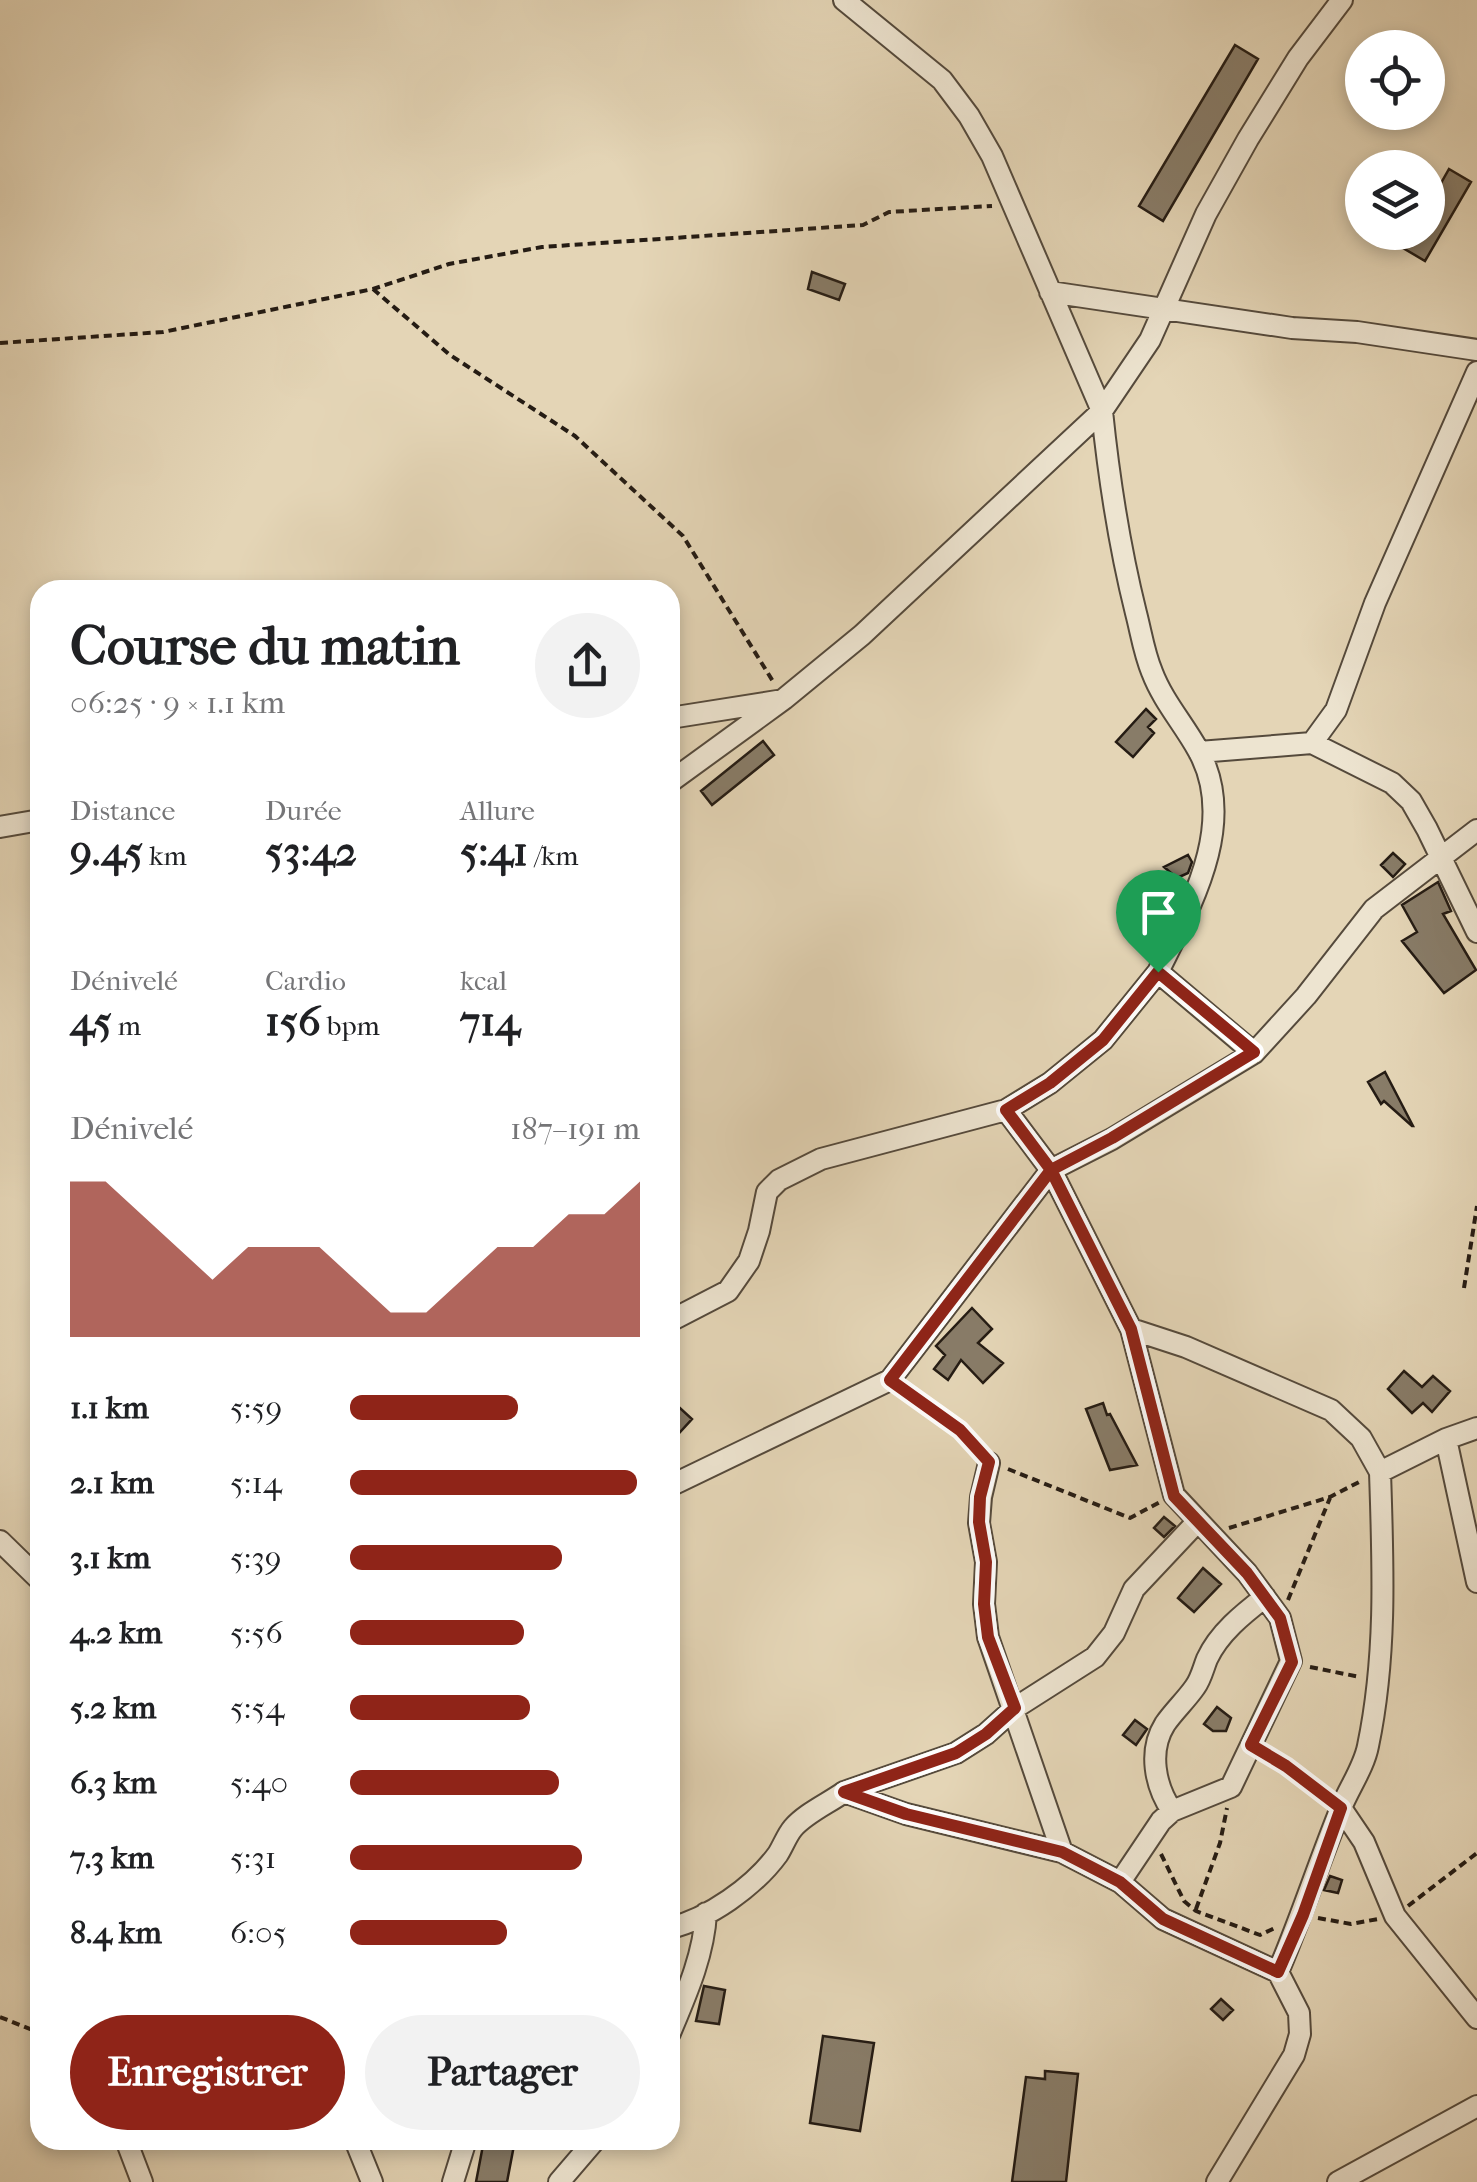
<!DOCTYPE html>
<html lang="fr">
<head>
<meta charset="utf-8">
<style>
  body { margin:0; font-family:"IM FELL French Canon",serif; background:#f2f2f2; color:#202124; height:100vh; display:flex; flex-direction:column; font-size:38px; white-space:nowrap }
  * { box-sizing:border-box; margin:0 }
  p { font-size:32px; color:#757577 }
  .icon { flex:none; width:55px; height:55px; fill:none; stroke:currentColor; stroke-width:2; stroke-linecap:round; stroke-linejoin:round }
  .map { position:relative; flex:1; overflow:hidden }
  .details { position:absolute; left:30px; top:580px; width:650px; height:1570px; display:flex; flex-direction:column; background:#fff; border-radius:30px; box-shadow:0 5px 15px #0003 }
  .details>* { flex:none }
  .buttons { position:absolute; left:1345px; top:30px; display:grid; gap:20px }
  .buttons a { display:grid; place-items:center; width:100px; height:100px; border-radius:50%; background:#fff; box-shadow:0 5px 15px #0003; font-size:50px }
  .pin { position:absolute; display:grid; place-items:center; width:85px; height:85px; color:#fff; margin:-102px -42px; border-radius:50% 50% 50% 0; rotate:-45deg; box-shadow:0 0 10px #0007 }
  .pin .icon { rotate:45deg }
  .round { display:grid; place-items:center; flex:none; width:105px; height:105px; border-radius:52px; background:#f2f2f2 }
  .head { display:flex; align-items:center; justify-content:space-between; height:170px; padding:0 40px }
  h1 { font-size:55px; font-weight:700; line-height:75px }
  .metrics { display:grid; grid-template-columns:repeat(3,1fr); gap:15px; height:170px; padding:10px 40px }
  .metrics div { display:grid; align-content:center }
  .metrics b { font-size:42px; font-weight:700 }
  .metrics small { font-size:28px; font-weight:400 }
  .metrics p { font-size:28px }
  .chart { height:280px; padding:20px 40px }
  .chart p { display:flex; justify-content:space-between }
  .chart svg { width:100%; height:180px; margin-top:10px; fill:#8f2418; opacity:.7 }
  .cta { display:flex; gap:20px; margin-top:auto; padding:20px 40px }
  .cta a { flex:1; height:115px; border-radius:60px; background:#8f2418; color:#fff; font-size:40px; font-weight:700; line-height:115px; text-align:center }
  .cta a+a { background:#f2f2f2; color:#202124 }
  ul { padding:0 40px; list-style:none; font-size:32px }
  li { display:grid; grid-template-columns:160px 120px 1fr; align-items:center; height:75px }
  li i { height:25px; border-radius:12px; background:#8f2418 }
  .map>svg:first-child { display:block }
  .building { fill:#887c68; stroke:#251c14; stroke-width:2.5 }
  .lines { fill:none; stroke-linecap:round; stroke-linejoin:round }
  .street-casing { stroke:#554a3c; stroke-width:24 }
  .path { stroke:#251c14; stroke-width:4; stroke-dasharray:8 5; stroke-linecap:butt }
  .street { stroke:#ede4d0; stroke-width:20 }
  .route-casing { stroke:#fff; stroke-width:20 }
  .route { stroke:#8f2418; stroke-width:12 }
</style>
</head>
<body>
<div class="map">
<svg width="1477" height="2182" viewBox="0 0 1477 2182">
  <rect width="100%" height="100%" fill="#e4d5b6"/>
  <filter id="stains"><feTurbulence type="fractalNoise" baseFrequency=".002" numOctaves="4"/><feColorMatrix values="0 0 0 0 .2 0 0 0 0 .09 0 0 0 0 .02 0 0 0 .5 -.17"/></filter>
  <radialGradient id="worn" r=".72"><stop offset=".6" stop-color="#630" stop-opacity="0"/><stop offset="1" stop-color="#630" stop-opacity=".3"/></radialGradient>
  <path class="building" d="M1235,45L1258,59L1163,221L1139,206Z
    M1449,169L1471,182L1425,261L1403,248L1412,232H1428V206Z
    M812,272L845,284L839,300L808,289Z
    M1146,709L1156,719L1148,727L1154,733L1133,757L1116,742Z
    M763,741L774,755L712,805L701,791Z
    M1393,853L1405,864L1393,877L1381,865Z
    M1188,855L1192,862L1188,873L1177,878L1164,867Z
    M1438,882L1451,911L1443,914L1476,970L1444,993L1402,941L1417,932L1402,905Z
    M1385,1072L1413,1126H1412L1384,1101L1381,1104L1368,1082Z
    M972,1308L992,1329L978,1343L1003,1363L983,1383L961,1360L948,1380L934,1369L945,1355L936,1346Z
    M1404,1371L1422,1387L1433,1376L1450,1391L1432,1412L1423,1403L1412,1413L1388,1389Z
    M670,1399L692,1419L670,1443Z
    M1103,1403L1107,1415L1110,1414L1137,1465L1110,1470L1086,1409Z
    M1164,1517L1175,1526L1164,1537L1154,1528Z
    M1203,1568L1221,1584L1194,1612L1178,1598Z
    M1217,1707L1231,1718L1226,1731H1213L1204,1724Z
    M1135,1720L1147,1729L1136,1745L1123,1735Z
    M1330,1876L1342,1880L1338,1893L1324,1890Z
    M704,1986L725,1990L719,2024L696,2021Z
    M1221,1999L1233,2010L1223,2020L1211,2009Z
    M823,2036L874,2043L860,2131L810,2123Z
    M1045,2071L1078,2074L1066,2182H1012L1026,2077L1045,2079Z
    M484,2140H515L507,2182H476Z"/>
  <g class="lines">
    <defs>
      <path id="street" d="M1050,292L1292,328L1357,332L1477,350
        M670,718L777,701
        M1312,743L1336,710L1375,603L1477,372
        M1199,752L1312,743L1392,783L1411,801L1427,829L1477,932
        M670,782L784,699L862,635L1102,411L992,156L969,116L942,80L844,0
        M0,827L40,820
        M1254,1053L1158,972C1190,907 1239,823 1198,750C1183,723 1163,701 1152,672C1144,653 1141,632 1136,613C1119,545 1109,479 1102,411L1150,340L1206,214L1248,139L1298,58L1342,0
        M1006,1110L1051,1170L1131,1329L1174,1495L1247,1573L1280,1618L1291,1661L1231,1787L1172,1811L1161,1821L1120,1882
        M670,1321L728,1291L749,1261L759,1231L767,1192L779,1180L821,1159L1006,1110L1050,1083L1103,1040L1158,972
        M1131,1329L1186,1347L1331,1410L1361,1438L1380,1472
        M1446,1439L1477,1582
        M989,1463L981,1497L979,1523L986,1562L984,1604L988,1637L1062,1852
        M670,1486L890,1380L1051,1170L1112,1139L1254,1053L1306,996L1374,909L1477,830
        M0,1541L40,1580
        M844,1792L956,1753L986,1734L1015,1708L1095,1657L1114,1633L1134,1589L1198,1521
        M1341,1808L1364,1842L1395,1916L1477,2018
        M1172,1811C1155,1786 1148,1751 1165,1724C1174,1711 1186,1700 1195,1687C1201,1679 1203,1669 1207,1659C1219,1633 1243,1614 1265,1597
        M670,1928C708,1919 754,1887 778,1854C783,1846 787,1835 793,1828C806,1813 829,1803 844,1792L906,1814L1062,1852L1120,1882L1163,1919L1278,1972L1299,2013L1300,2034L1294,2055L1217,2182
        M1278,1972C1301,1918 1319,1862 1341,1808C1349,1788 1364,1767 1368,1746C1387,1655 1383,1564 1380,1472L1446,1439L1477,1428
        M670,2033C686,1995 704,1955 706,1913
        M126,2140L142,2182
        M355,2140L372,2182
        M453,2182L466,2140
        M559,2182L595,2140
        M1338,2182L1477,2106"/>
    </defs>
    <use href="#street" class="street-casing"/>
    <path class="path" d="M373,289L450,355L575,436L683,536L774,683
      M0,343L163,332L373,289L449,264L542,247L863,225L889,212L992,206
      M1464,1288L1477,1206
      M906,1391L959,1429L976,1448
      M1008,1469L1130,1518L1160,1502
      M1229,1528L1330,1497L1361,1481
      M1288,1600L1330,1498
      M1310,1667L1360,1677
      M1268,1755L1325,1796
      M1161,1854L1184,1901L1196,1911L1260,1935L1277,1927
      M1408,1906L1477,1853
      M1196,1909L1220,1843L1227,1808
      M1318,1918L1351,1924L1378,1919
      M0,2017L40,2033"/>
    <use href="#street" class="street"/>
  </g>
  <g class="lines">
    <defs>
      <path id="route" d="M1158,972L1103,1040L1050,1083L1006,1110L1051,1170L890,1380L960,1430L989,1462L980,1497L979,1522L986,1562L984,1604L988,1637L1015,1708L986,1734L956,1753L844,1792L906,1814L1062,1852L1120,1882L1163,1919L1278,1972L1303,1915L1341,1808L1286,1766L1251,1745L1292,1662L1280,1618L1247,1573L1174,1496L1131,1329L1051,1170L1112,1138L1254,1052L1158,972"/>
    </defs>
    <use href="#route" class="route-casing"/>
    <use href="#route" class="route"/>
  </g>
  <rect width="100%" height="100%" filter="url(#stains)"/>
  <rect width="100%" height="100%" fill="url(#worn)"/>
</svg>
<div class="buttons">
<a><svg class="icon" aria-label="locate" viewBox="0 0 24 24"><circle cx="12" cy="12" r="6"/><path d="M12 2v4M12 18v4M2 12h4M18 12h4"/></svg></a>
<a><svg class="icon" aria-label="layers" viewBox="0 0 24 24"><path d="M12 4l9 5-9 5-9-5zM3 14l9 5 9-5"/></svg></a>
</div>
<div class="pin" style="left:1158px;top:972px;background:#1e9e55"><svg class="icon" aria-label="arrive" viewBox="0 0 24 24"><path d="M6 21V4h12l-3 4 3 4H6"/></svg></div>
<section class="details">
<div class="head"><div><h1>Course du matin</h1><p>06:25 · 9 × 1.1 km</p></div><a class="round"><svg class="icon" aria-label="share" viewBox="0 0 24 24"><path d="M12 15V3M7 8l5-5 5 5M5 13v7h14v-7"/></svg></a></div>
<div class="metrics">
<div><p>Distance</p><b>9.45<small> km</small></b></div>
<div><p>Durée</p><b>53:42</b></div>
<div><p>Allure</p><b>5:41<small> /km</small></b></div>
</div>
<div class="metrics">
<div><p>Dénivelé</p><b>45<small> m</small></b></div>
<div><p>Cardio</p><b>156<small> bpm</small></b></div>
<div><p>kcal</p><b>714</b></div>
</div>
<div class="chart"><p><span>Dénivelé</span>187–191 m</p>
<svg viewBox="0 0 160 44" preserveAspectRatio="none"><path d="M0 44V6L10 6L20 14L30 22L40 30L50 22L60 22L70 22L80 30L90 38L100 38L110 30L120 22L130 22L140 14L150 14L160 6V44z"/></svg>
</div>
<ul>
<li><b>1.1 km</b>5:59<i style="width:58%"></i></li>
<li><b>2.1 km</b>5:14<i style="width:99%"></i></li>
<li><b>3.1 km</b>5:39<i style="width:73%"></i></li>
<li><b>4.2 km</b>5:56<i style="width:60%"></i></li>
<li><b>5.2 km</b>5:54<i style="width:62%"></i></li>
<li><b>6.3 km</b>5:40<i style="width:72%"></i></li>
<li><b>7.3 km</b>5:31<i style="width:80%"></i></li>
<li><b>8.4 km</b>6:05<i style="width:54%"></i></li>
</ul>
<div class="cta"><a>Enregistrer</a><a>Partager</a></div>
</section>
</div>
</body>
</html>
